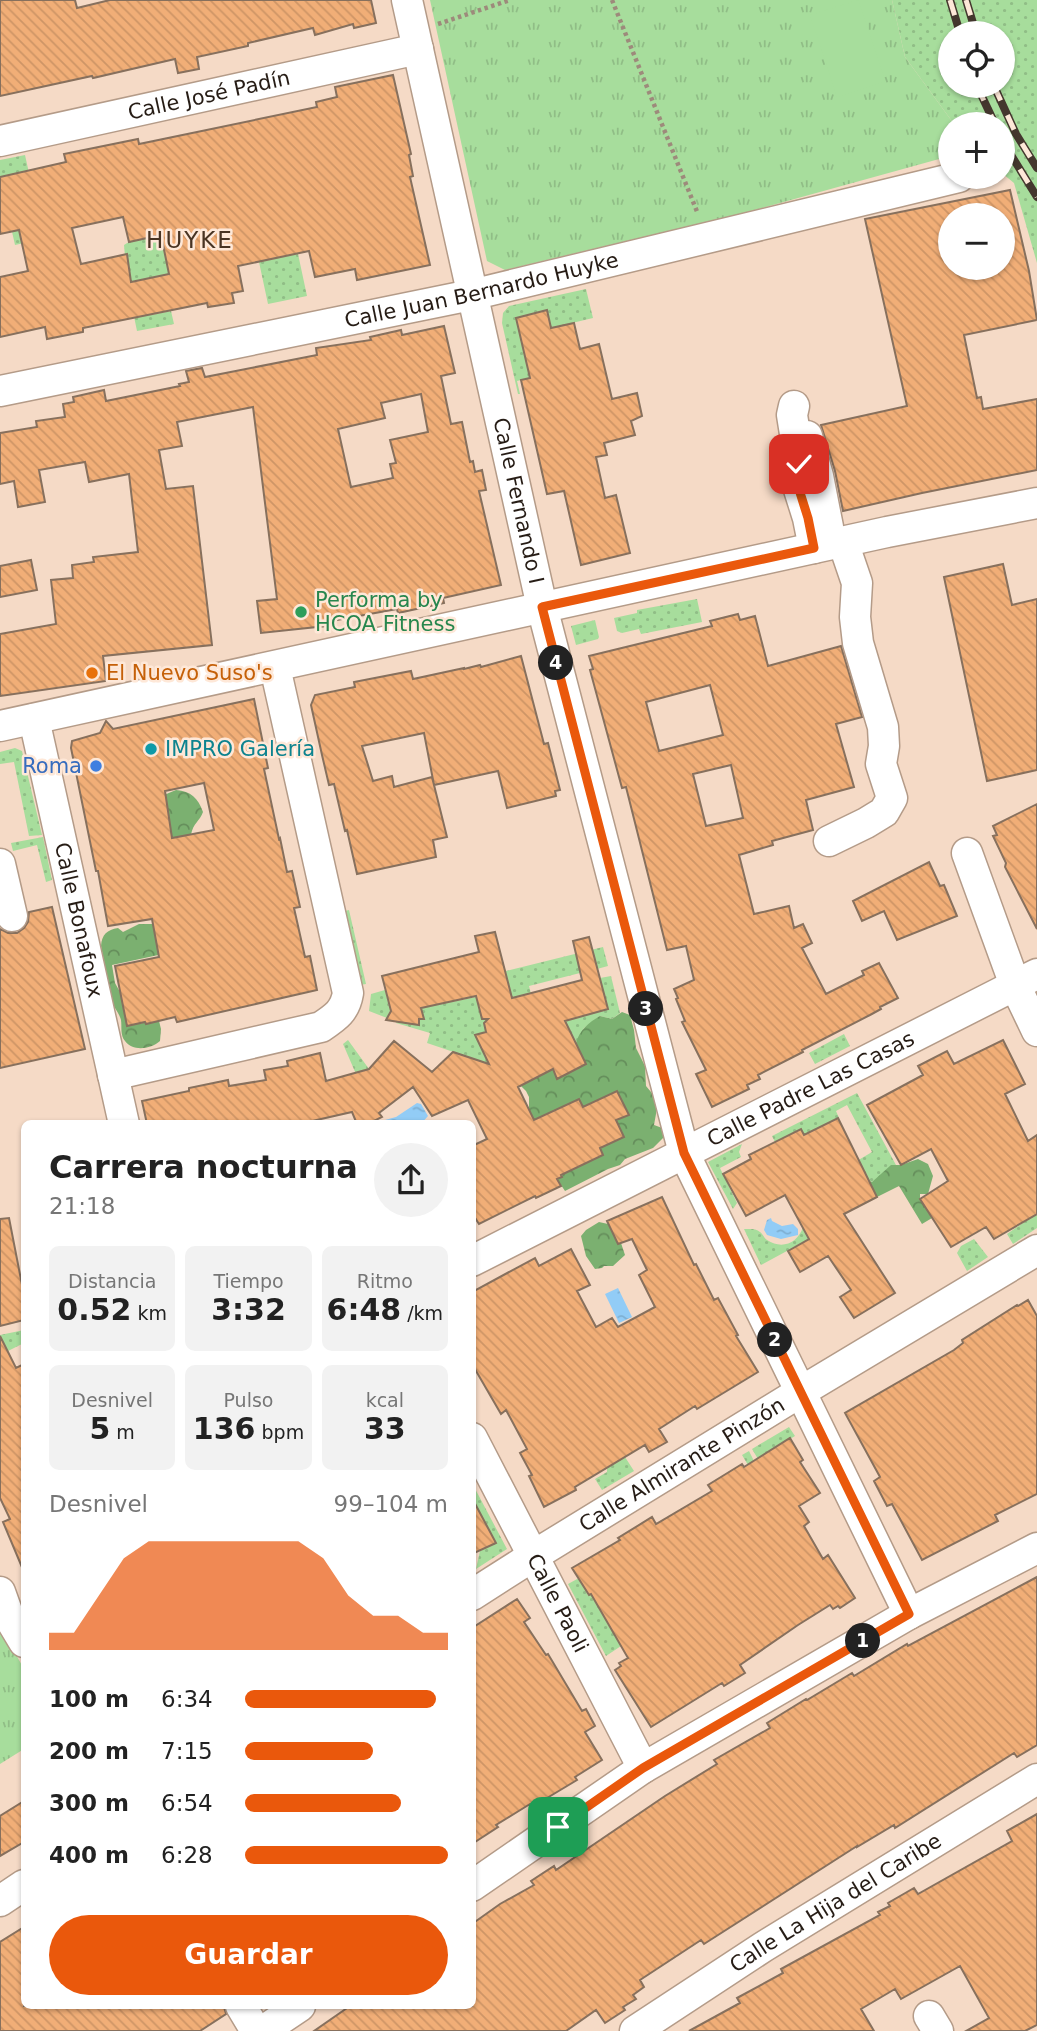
<!DOCTYPE html>
<html lang="es">
<head>
<meta charset="utf-8">
<style>
  body { margin:0; font-family:"DejaVu Sans",sans-serif; background:#f2f2f2; color:#222; height:100vh; display:flex; flex-direction:column; font-size:26px; white-space:nowrap }
  * { box-sizing:border-box; margin:0 }
  p { font-size:23px; color:#767676 }
  .icon { flex:none; width:38px; height:38px; fill:none; stroke:currentColor; stroke-width:2; stroke-linecap:round; stroke-linejoin:round }
  .map { position:relative; flex:1; overflow:hidden }
  .details { position:absolute; left:21px; top:1120px; width:455px; height:889px; display:flex; flex-direction:column; background:#fff; border-radius:10px; box-shadow:0 2px 5px #0004 }
  .details>* { flex:none }
  .buttons { position:absolute; left:938px; top:21px; display:grid; gap:14px }
  .buttons a { display:grid; place-items:center; width:77px; height:77px; border-radius:50%; background:#fff; box-shadow:0 2px 5px #0004; font-size:35px }
  .pin { position:absolute; display:grid; place-items:center; width:60px; height:60px; color:#fff; margin:-30px; border-radius:14px; box-shadow:0 4px 10px #0006 }
  .km { position:absolute; width:35px; height:35px; margin:-18px; border-radius:50%; background:#222; color:#fff; font-size:19px; line-height:35px; text-align:center }
  .round { display:grid; place-items:center; flex:none; width:74px; height:74px; border-radius:37px; background:#f2f2f2 }
  .head { display:flex; align-items:center; justify-content:space-between; height:119px; padding:0 28px }
  h1 { font-size:32px; font-weight:800; line-height:52px }
  .metrics { display:grid; grid-template-columns:repeat(3,1fr); gap:10px; height:119px; padding:7px 28px }
  .metrics div { display:grid; align-content:center; border-radius:10px; background:#f2f2f2; text-align:center }
  .metrics b { font-size:30px; font-weight:800 }
  .metrics small { font-size:19px; font-weight:400 }
  .metrics p { font-size:19px }
  .chart { height:196px; padding:14px 28px }
  .chart p { display:flex; justify-content:space-between }
  .chart svg { width:100%; height:126px; margin-top:7px; fill:#ea580c; opacity:.7 }
  .action { display:flex; gap:14px; margin-top:auto; padding:14px 28px }
  .action a { flex:1; height:80px; border-radius:42px; background:#ea580c; color:#fff; font-size:28px; font-weight:800; line-height:80px; text-align:center }
  ul { padding:0 28px; list-style:none; font-size:23px }
  li { display:grid; grid-template-columns:112px 84px 1fr; align-items:center; height:52px }
  li i { height:18px; border-radius:9px; background:#ea580c }
  .map>svg:first-child { display:block }
  .grass { fill:url(#grass-dots); fill-rule:evenodd }
  .forest { fill:url(#forest-crowns) }
  .park { fill:url(#park-tufts) }
  .pitch { fill:#a7dd9c }
  .water { fill:url(#water-ripples) }
  .building { fill:url(#building-back-hatch); stroke:#87705d; stroke-width:2; fill-rule:evenodd }
  .lines { fill:none; stroke-linecap:round; stroke-linejoin:round }
  .minor-casing { stroke:#b49b88; stroke-width:33 }
  .path { stroke:#9d8a7b; stroke-width:4.5; stroke-dasharray:3.5 3.5; stroke-linecap:butt }
  .minor { stroke:#fff; stroke-width:30 }
  .rail-casing { stroke:#44372e; stroke-width:8 }
  .rail { stroke:#fee8d8; stroke-width:5; stroke-dasharray:16; stroke-linecap:butt }
  .route-casing { stroke:#fff; stroke-width:14 }
  .route { stroke:#ea580c; stroke-width:9 }
  .leisure-dot { fill:#2e9e5b; stroke:#fee8d8; stroke-width:2.5 }
  .food-dot { fill:#e8710a; stroke:#fee8d8; stroke-width:2.5 }
  .culture-dot { fill:#0f9aa8; stroke:#fee8d8; stroke-width:2.5 }
  .shop-dot { fill:#3f7fe0; stroke:#fee8d8; stroke-width:2.5 }
  .labels { text-anchor:middle; dominant-baseline:central; stroke-width:5; stroke-linejoin:round; paint-order:stroke }
  .street-label { font-size:21px; fill:#261c15; stroke:#fee8d8 }
  .leisure-label { font-size:21px; fill:#27864d; stroke:#fee8d8; text-anchor:start }
  .food-label { font-size:21px; fill:#c56008; stroke:#fee8d8; text-anchor:start }
  .culture-label { font-size:21px; fill:#0d838f; stroke:#fee8d8; text-anchor:start }
  .shop-label { font-size:21px; fill:#366cbe; stroke:#fee8d8; text-anchor:end }
  .neighbourhood-label { font-size:23px; letter-spacing:2px; fill:#493423; stroke:#fee8d8 }
</style>
</head>
<body>
<div class="map">
<svg width="1037" height="2031" viewBox="0 0 1037 2031">
  <defs>
    <pattern id="grass-dots" width="8" height="8" patternUnits="userSpaceOnUse" patternTransform="scale(1.75)"><rect width="8" height="8" fill="#a7dd9c"/><path d="M2 2h.1M6 6h.1" fill="none" stroke="#90bd86" stroke-width="1.8" stroke-linecap="round"/></pattern>
    <pattern id="forest-crowns" width="20" height="18" patternUnits="userSpaceOnUse" patternTransform="scale(1.75)"><rect width="20" height="18" fill="#7bb070"/><path d="M2 6a3 3 0 1 1 6 0M12 15a3 3 0 1 1 6 0" fill="none" stroke="#658e5b"/></pattern>
    <pattern id="park-tufts" width="24" height="20" patternUnits="userSpaceOnUse" patternTransform="scale(1.75)"><rect width="24" height="20" fill="#a7dd9c"/><path d="M3 7l-1-3M5 7V3M7 7l1-3M15 17l-1-3M17 17v-4M19 17l1-3" fill="none" stroke="#90bd86"/></pattern>
    <pattern id="water-ripples" width="26" height="14" patternUnits="userSpaceOnUse" patternTransform="scale(1.75)"><rect width="26" height="14" fill="#92ccf6"/><path d="M2 4q2-2 4 0t4 0M15 11q2-2 4 0t4 0" fill="none" stroke="#7eafd2"/></pattern>
    <pattern id="building-back-hatch" width="6" height="6" patternUnits="userSpaceOnUse" patternTransform="scale(1.75)"><rect width="6" height="6" fill="#f1ae77"/><path d="M-1 5l2 2M0 0l6 6M5-1l2 2" fill="none" stroke="#ce9566"/></pattern>
  </defs>
  <rect width="100%" height="100%" fill="#f5dac6"/>
  <path class="grass" d="M892,0H1037V263L1014,183L1003,174V124H954L905,57ZM950,33H1003V86H950Z
    M25,155L29,173L60,235L15,245L0,178V160Z
    M288,207L307,296L268,304L259,262L274,259L272,246Z
    M168,217L169,274L144,280L151,315L171,311L174,324L137,331L126,278L130,276L129,268H126L124,245Z
    M586,289L593,318L551,328L547,311L530,378L517,381L520,394H518L502,323L503,313L509,306Z
    M697,599L702,622L641,634L639,629L622,633L617,631L614,618L637,613V610Z
    M595,620L599,637L598,639L576,645L571,626Z
    M15,748L22,751L42,835L29,836L14,762L0,764V752Z
    M43,837L52,880L46,882L37,845L13,851L11,843Z
    M349,910L366,984L360,985L345,911Z
    M603,947L608,966L597,969L580,968V973L529,986L537,1017L565,1021L607,1009L600,978L611,976L620,1013L612,1019L600,1016L584,1028L576,1043L535,1063L476,1035L489,1064L427,1043L430,1033L396,1023L400,1015L418,1024L421,1008L476,997L480,1010L484,972L504,967L506,971Z
    M385,990L389,1006H392L387,1018L369,1011L371,994Z
    M844,1034L850,1046L815,1064L809,1053Z
    M348,1040L369,1069L356,1074L343,1044Z
    M857,1093L896,1165L872,1182L815,1156L801,1129L775,1142L772,1136ZM847,1105L872,1152L850,1165L828,1123L839,1118L836,1111Z
    M742,1144L739,1152L741,1157L720,1168L737,1203L733,1209L708,1162Z
    M1037,1210V1228L1013,1244L1007,1234L1030,1218Z
    M803,1227L809,1239L761,1265L744,1229C749,1229 756,1228 760,1232C763,1234 764,1238 767,1240C782,1250 798,1243 803,1227Z
    M974,1239L988,1257L967,1271L957,1253L961,1246Z
    M24,1330V1343L0,1355V1335Z
    M789,1427L795,1436L763,1455L760,1485L742,1455L749,1451L754,1461L758,1459L752,1449Z
    M625,1457L634,1471L602,1490L595,1479L607,1472V1467Z
    M472,1483L507,1549L476,1569L480,1551L496,1542L476,1506L473,1507Z
    M579,1578L588,1595L591,1594L621,1646L606,1656L568,1584Z"/>
  <path class="forest" d="M176,790C191,791 198,798 203,812C200,821 193,823 191,835L131,865L164,795Z
    M139,924H153L163,954L112,965L115,983L130,1010L124,1011L127,1025L159,1021L161,1029L160,1041C151,1049 133,1052 125,1041C120,1035 122,1027 121,1020C119,1012 113,1007 111,1000C107,983 105,964 101,946C102,934 107,930 118,928L123,932Z
    M622,1012L630,1015L634,1030L636,1048L645,1066L646,1086L656,1098V1114L654,1125L665,1129L664,1137L653,1148L625,1159L620,1165L608,1169L565,1191L557,1179L562,1176L529,1110V1097L526,1091L521,1086L515,1089L531,1066L576,1043C579,1031 589,1022 600,1016L612,1019Z
    M918,1159L928,1164L933,1176L928,1194H920V1198L932,1218L922,1224L899,1186L877,1197L869,1181L872,1182L891,1165H901Z
    M599,1222L608,1224L618,1244L621,1243L625,1255L613,1266H604L602,1268L595,1269L586,1256L581,1236L586,1230Z"/>
  <path class="park" d="M430,0H892L905,57L954,124H950V156L744,213L505,270L487,261Z
    M0,1626L24,1669V1749L0,1764Z"/>
  <path class="pitch" d="M858,0L885,81L837,97L810,15Z"/>
  <path class="water" d="M417,1103L421,1104L428,1116L421,1124L385,1123V1120L396,1117Z
    M771,1218L772,1221L782,1226L793,1224L798,1229V1235L781,1239L767,1235L764,1230L767,1220Z
    M618,1288L632,1317L619,1323L605,1294Z"/>
  <path class="building" d="M0,0H75L77,8L110,0H371L376,23L354,28L353,24L315,35L313,28L248,43V46L197,57L199,69L178,73L175,59L93,78L92,76L0,96Z
    M393,75L411,154L409,155L413,176L410,177L430,265L357,280L355,269L315,277L309,251L238,266L243,291L232,293L234,303L208,307L207,303L83,328V332L47,339L45,327L0,337V277L28,271L19,230L0,234V177L66,162L64,154L138,139L139,144L317,107L316,102L337,97L335,87ZM123,217L129,242L161,235L169,274L131,282L127,254L81,264L72,228Z
    M1010,190L1029,271L1037,320L964,335L977,398L981,397L983,409L1037,399V470L922,493L843,511L835,471L821,425L907,406L865,219ZM950,215H1003V268H950Z
    M547,310L551,328L574,323L580,349L599,344L612,399L637,393L642,416L631,421L635,435L604,443L607,455L596,457L605,498L616,495L630,553L581,565L564,491L547,494L521,380L530,378L516,318Z
    M444,326L455,373L441,376L451,424L462,422L470,462L473,461L475,472L482,470L486,490L479,491L501,585L443,598L444,603L398,613L397,609L326,622V626L261,633L257,601L277,599L253,407L177,422L182,446L159,450L166,489L193,486L212,645L103,656L106,681L0,696V634L56,624L51,580L73,578L72,565L94,562L93,557L138,552L129,474L89,482L85,462L39,470L45,502L18,507L14,481L0,484V433L37,427L36,421L65,417L63,404L74,402L73,397L104,390L106,401L180,386L179,384L189,382L186,371L202,368L205,377L317,355L316,348L371,340L370,337L401,330L402,335ZM421,394L428,432L390,440L396,463L390,464L393,478L351,487L338,429L385,418L381,403Z
    M31,560L37,590L0,597V566Z
    M1003,564L1012,605L1037,599V770L987,781L944,577Z
    M738,614L740,620L755,616L768,666L841,646L862,717L836,724L854,787L806,800L813,830L772,841L773,845L739,855L754,914L789,906L794,928L803,924L812,943L802,948L826,994L864,975L862,971L879,963L898,998L880,1007L881,1009L870,1015L802,1050L803,1052L758,1075L760,1079L747,1085L749,1089L712,1107L696,1074L706,1070L682,1022L685,1021L676,999L678,998L674,989L694,980L686,946L667,950L626,787L622,788L590,670L593,669L589,656L712,626L710,621ZM710,685L723,735L659,751L646,702ZM731,765L743,818L706,826L693,774Z
    M521,656L544,744L548,743L560,790L555,791L556,796L507,808L498,771L434,785L424,733L362,746L373,781L392,776L394,787L432,777L447,837L433,840L436,857L357,874L347,830L345,831L334,784L329,785L322,755L311,705L315,695L355,687L354,682L411,671L413,679L464,668V669L480,665L481,667Z
    M254,699L268,768L264,769L279,839L280,838L287,872L292,871L300,907L294,908L305,957L310,956L317,990L177,1022L175,1017L146,1024L145,1022L127,1026L115,966L159,957L152,919L108,926L98,871H96L71,748L72,741L100,733L106,721L113,729ZM204,783L214,830L172,838L165,791Z
    M1037,804V929L1005,867L1006,863L993,836L997,835L993,826Z
    M929,862L940,886L944,885L957,916L897,940L884,911L862,921L853,901Z
    M52,907L85,1049L0,1068V929L8,933H17L24,928L28,922L29,912Z
    M495,932L512,998L582,980L573,941L589,937L608,1009L565,1021L586,1064L557,1079L553,1069L518,1087L534,1120L579,1099L583,1107L617,1091L629,1115L616,1120L624,1137L600,1148L603,1155L561,1175L562,1177L557,1179L561,1186L536,1198L535,1196L479,1224L472,1213V1146L487,1139L468,1100L432,1116L413,1087L379,1113L382,1117L368,1124H357L352,1112L299,1124H147L142,1101L189,1091V1088L228,1080L229,1086L266,1080L264,1070L288,1066L287,1061L320,1053L326,1081L369,1069L394,1041L432,1072L453,1052L489,1064L475,1035L486,1032L484,1023L488,1019H482L476,996L421,1008L424,1019H419V1025L386,1020L391,1011L382,976L479,952L475,936Z
    M1003,1040L1025,1084L1005,1094L1028,1141L1037,1135V1214L994,1239L986,1227L951,1247L920,1199L948,1181L931,1149L901,1165L867,1105L923,1075L918,1066L947,1051L954,1064Z
    M838,1118L877,1197L844,1214L895,1293L854,1318L840,1297L851,1290L828,1256L800,1272L788,1251L809,1239L785,1195L746,1216L723,1174L751,1159L749,1155L801,1129L804,1135Z
    M662,1197L694,1265L696,1264L714,1300L718,1298L738,1335L736,1336L758,1372L697,1409L695,1406L659,1429L667,1442L649,1452L645,1445L575,1487L576,1490L544,1507L529,1476L532,1475L520,1453L527,1449L506,1410L501,1414L472,1364V1292L535,1258L539,1266L571,1249L590,1285L577,1291L596,1327L612,1318L618,1327L655,1307L639,1275L647,1270L632,1239L618,1244L607,1221Z
    M9,1218L24,1295V1320L0,1326V1219Z
    M1028,1300L1037,1316V1494L995,1515L998,1521L922,1560L892,1504L887,1506L874,1481L880,1477L845,1413L954,1350L963,1343L962,1340L1017,1305L1018,1306Z
    M0,1336L16,1368L24,1364V1572L3,1522L10,1519L0,1498Z
    M790,1438L803,1460L800,1462L820,1493L799,1506L809,1522L804,1526L823,1559L828,1555L855,1598L840,1608L838,1606L833,1609L830,1605L798,1625L740,1665L745,1673L724,1686L722,1683L651,1727L615,1670L621,1666L619,1663L628,1658L591,1594L589,1595L572,1568L620,1540L618,1538L652,1517L656,1524L712,1491L708,1485L742,1464L744,1467Z
    M472,1498L496,1543L472,1554Z
    M1037,1577V1745L1017,1757L1014,1753L895,1828L894,1825L857,1847V1846L704,1944L701,1940L640,1980L644,1987L633,1995L636,1999L623,2007L625,2010L605,2023L596,2010L566,2031H314L350,2006H472V1924L500,1904L534,1885L531,1881L554,1866L556,1870L665,1796L717,1764L714,1760L770,1728L767,1723L806,1699L807,1700L852,1673L854,1676L907,1644L908,1646Z
    M517,1599L530,1618L524,1622L546,1655L548,1654L582,1711L586,1709L595,1726L585,1732L602,1760L575,1777L577,1780L532,1807L530,1804L496,1825L498,1827L472,1844V1628Z
    M24,1801V1842L0,1856V1816Z
    M1037,1814V2025L1025,2031H966L989,2018L960,1966L901,1999L895,1989L861,2009L874,2031H689L740,2003L737,1998L783,1973L781,1969L880,1915L878,1912L890,1906L888,1903L914,1888L918,1894L1012,1841L1007,1831Z
    M24,1927V2006H224L226,2014L200,2031H0V1942Z"/>
  <g class="lines">
    <defs>
      <g id="minor">
        <path id="s1" d="M407,0L542,607L684,1153L909,1614"/>
        <path id="s2" d="M0,141L418,49"/>
        <path id="s3" d="M0,391L471,295L959,177"/>
        <path d="M794,406L792,415L799,459L797,483L808,518L814,548"/>
        <path d="M807,436L818,476L828,527"/>
        <path id="s4" d="M34,719L124,1124"/>
        <path d="M0,726L887,532L1037,503"/>
        <path d="M829,841L866,823L884,812L892,798L881,764L884,746L883,727L858,643L855,617L857,583L843,542"/>
        <path d="M967,853L1015,985L1037,1031"/>
        <path d="M0,864L12,916"/>
        <path d="M113,1075L321,1027C336,1017 345,1011 348,993L275,667"/>
        <path id="s5" d="M472,1261L1037,974"/>
        <path id="s6" d="M472,1438L643,1768"/>
        <path d="M0,1592L9,1617L24,1642"/>
        <path id="s7" d="M472,1595L533,1556L802,1391L1037,1250"/>
        <path d="M472,1886L643,1768L909,1614L1037,1548"/>
        <path d="M0,1901L24,1885"/>
        <path d="M241,2006L256,2031"/>
        <path d="M929,2016L938,2031"/>
        <path d="M263,2031L300,2006"/>
        <path id="s8" d="M635,2031L763,1947L1037,1779"/>
      </g>
    </defs>
    <use href="#minor" class="minor-casing"/>
    <path class="path" d="M612,0L698,214
      M438,24L510,0"/>
    <use href="#minor" class="minor"/>
    <defs>
      <path id="rail" d="M950,0L960,33
        M966,0L976,33
        M977,86L995,124
        M994,86L1016,134L1037,168
        M1003,142L1037,197"/>
    </defs>
    <use href="#rail" class="rail-casing"/>
    <use href="#rail" class="rail"/>
  </g>
  <g class="lines">
    <defs>
      <path id="route" d="M558,1827L643,1768L909,1614L684,1153L542,607L814,548L808,518L797,483L799,464"/>
    </defs>
    <use href="#route" class="route-casing"/>
    <use href="#route" class="route"/>
  </g>
  <circle class="leisure-dot" cx="301" cy="612" r="7"/>
  <circle class="food-dot" cx="92" cy="673" r="7"/>
  <circle class="culture-dot" cx="151" cy="749" r="7"/>
  <circle class="shop-dot" cx="96" cy="766" r="7"/>
  <g class="labels">
    <g class="street-label">
      <text stroke="none"><textPath href="#s2" startOffset="214">Calle José Padín</textPath></text>
      <text stroke="none"><textPath href="#s3" startOffset="492">Calle Juan Bernardo Huyke</textPath></text>
      <text stroke="none"><textPath href="#s1" startOffset="513">Calle Fernando I</textPath></text>
      <text stroke="none"><textPath href="#s4" startOffset="206">Calle Bonafoux</textPath></text>
      <text stroke="none"><textPath href="#s5" startOffset="380">Calle Padre Las Casas</textPath></text>
      <text stroke="none"><textPath href="#s7" startOffset="247">Calle Almirante Pinzón</textPath></text>
      <text stroke="none"><textPath href="#s6" startOffset="186">Calle Paoli</textPath></text>
      <text stroke="none"><textPath href="#s8" startOffset="238">Calle La Hija del Caribe</textPath></text>
    </g>
    <g class="leisure-label">
      <text x="315" y="600">Performa by<tspan x="315" dy="24">HCOA Fitness</tspan></text>
    </g>
    <g class="food-label">
      <text x="106" y="673">El Nuevo Suso's</text>
    </g>
    <g class="culture-label">
      <text x="165" y="749">IMPRO Galería</text>
    </g>
    <g class="shop-label">
      <text x="82" y="766">Roma</text>
    </g>
    <g class="neighbourhood-label">
      <text x="190" y="240">HUYKE</text>
    </g>
  </g>
</svg>
<div class="buttons">
<a><svg class="icon" aria-label="locate" viewBox="0 0 24 24"><circle cx="12" cy="12" r="6"/><path d="M12 2v4M12 18v4M2 12h4M18 12h4"/></svg></a>
<a>+</a>
<a>−</a>
</div>
<div class="pin" style="left:558px;top:1827px;background:#1e9e55"><svg class="icon" aria-label="arrive" viewBox="0 0 24 24"><path d="M6 21V4h12l-3 4 3 4H6"/></svg></div>
<div class="pin" style="left:799px;top:464px;background:#d93025"><svg class="icon" aria-label="check" viewBox="0 0 24 24"><path d="M5 12l5 5 9-10"/></svg></div>
<b class="km" style="left:863px;top:1641px">1</b>
<b class="km" style="left:775px;top:1340px">2</b>
<b class="km" style="left:646px;top:1009px">3</b>
<b class="km" style="left:556px;top:663px">4</b>
<section class="details">
<div class="head"><div><h1>Carrera nocturna</h1><p>21:18</p></div><a class="round"><svg class="icon" aria-label="share" viewBox="0 0 24 24"><path d="M12 15V3M7 8l5-5 5 5M5 13v7h14v-7"/></svg></a></div>
<div class="metrics">
<div><p>Distancia</p><b>0.52<small> km</small></b></div>
<div><p>Tiempo</p><b>3:32</b></div>
<div><p>Ritmo</p><b>6:48<small> /km</small></b></div>
</div>
<div class="metrics">
<div><p>Desnivel</p><b>5<small> m</small></b></div>
<div><p>Pulso</p><b>136<small> bpm</small></b></div>
<div><p>kcal</p><b>33</b></div>
</div>
<div class="chart"><p><span>Desnivel</span>99–104 m</p>
<svg viewBox="0 0 160 44" preserveAspectRatio="none"><path d="M0 44V38L10 38L20 25L30 12L40 6L50 6L60 6L70 6L80 6L90 6L100 6L110 12L120 25L130 32L140 32L150 38L160 38V44z"/></svg>
</div>
<ul>
<li><b>100 m</b>6:34<i style="width:94%"></i></li>
<li><b>200 m</b>7:15<i style="width:63%"></i></li>
<li><b>300 m</b>6:54<i style="width:77%"></i></li>
<li><b>400 m</b>6:28<i style="width:100%"></i></li>
</ul>
<div class="action"><a>Guardar</a></div>
</section>
</div>
</body>
</html>
